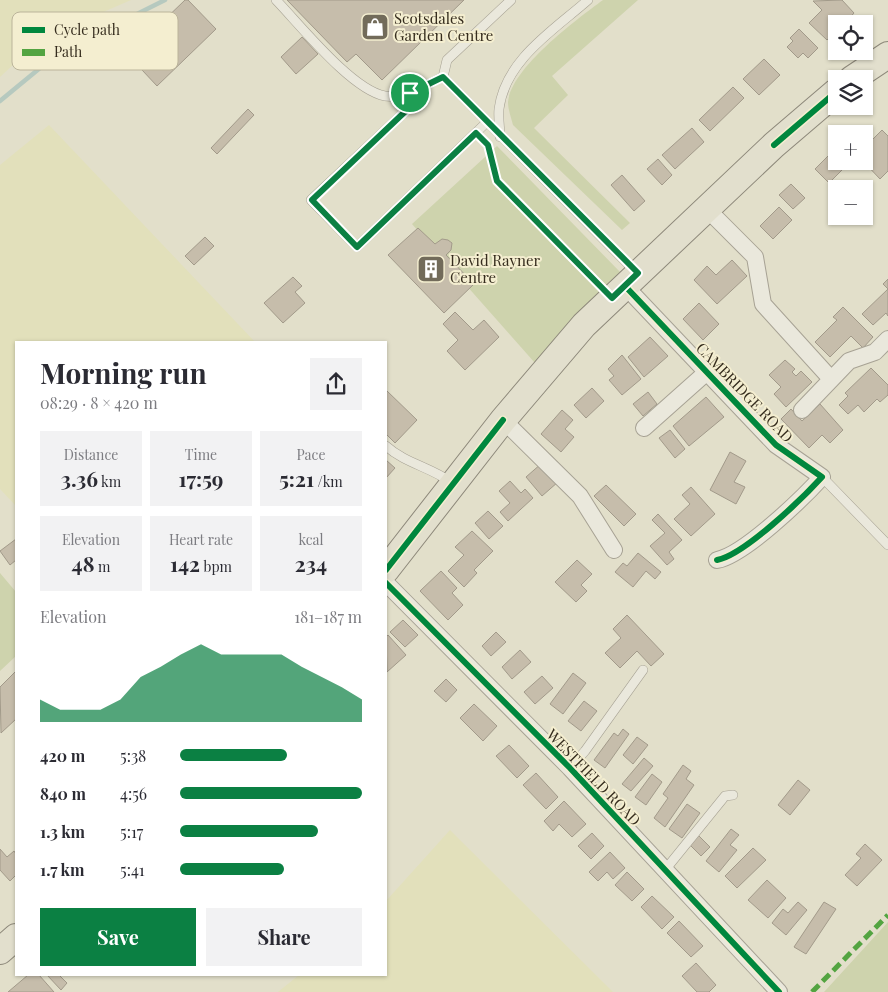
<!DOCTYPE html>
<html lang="en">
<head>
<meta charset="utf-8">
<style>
  body { margin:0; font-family:"Playfair Display",serif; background:#f2f2f3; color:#2b2b33; height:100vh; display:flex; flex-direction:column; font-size:19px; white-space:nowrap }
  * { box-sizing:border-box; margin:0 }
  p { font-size:16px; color:#7c7c81 }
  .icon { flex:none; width:28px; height:28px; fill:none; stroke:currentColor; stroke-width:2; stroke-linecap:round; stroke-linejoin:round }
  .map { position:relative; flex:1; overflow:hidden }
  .side { position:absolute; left:15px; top:341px; width:372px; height:635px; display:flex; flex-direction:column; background:#fff; border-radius:0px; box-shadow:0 1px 4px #0004 }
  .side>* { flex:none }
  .controls { position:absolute; left:828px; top:15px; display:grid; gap:10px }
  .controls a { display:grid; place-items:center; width:45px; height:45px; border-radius:0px; background:#fff; box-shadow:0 1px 4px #0004; font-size:25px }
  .pin { position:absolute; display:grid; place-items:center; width:42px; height:42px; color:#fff; margin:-21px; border:2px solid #fff; border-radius:50%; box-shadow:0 1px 5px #0007 }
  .round { display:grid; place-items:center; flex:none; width:52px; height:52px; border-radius:0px; background:#f2f2f3 }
  .headline { display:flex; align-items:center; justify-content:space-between; height:85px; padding:0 25px }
  h1 { font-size:28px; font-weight:700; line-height:38px }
  .figures { display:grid; grid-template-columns:repeat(3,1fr); gap:8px; height:85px; padding:5px 25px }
  .figures div { display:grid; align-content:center; border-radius:0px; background:#f2f2f3; text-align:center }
  .figures b { font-size:21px; font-weight:700 }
  .figures small { font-size:14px; font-weight:400 }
  .figures p { font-size:14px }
  .chart { height:140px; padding:10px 25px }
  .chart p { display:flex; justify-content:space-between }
  .chart svg { width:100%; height:90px; margin-top:5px; fill:#0b8043; opacity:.7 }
  .cta { display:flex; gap:10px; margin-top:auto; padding:10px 25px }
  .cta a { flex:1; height:58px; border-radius:0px; background:#0b8043; color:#fff; font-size:20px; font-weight:700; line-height:58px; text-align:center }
  .cta a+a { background:#f2f2f3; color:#2b2b33 }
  ul { padding:0 25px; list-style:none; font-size:16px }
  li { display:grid; grid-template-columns:80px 60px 1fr; align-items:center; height:38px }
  li i { height:12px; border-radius:6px; background:#0b8043 }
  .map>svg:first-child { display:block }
  .farmland { fill:#e2e0bb }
  .green { fill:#ced3ad }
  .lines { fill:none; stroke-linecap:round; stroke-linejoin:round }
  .stream { stroke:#b6c9bf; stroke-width:4.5 }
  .building { fill:#c6bdab; stroke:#a29a8a }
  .lane-casing { stroke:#a7a294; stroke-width:10 }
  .street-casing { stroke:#a7a294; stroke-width:18 }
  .primary-casing { stroke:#8d887a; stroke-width:28 }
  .lane { stroke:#eae8dc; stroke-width:9 }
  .street { stroke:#eae8dc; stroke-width:16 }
  .primary { stroke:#e2dfcd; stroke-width:26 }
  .quiet { stroke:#53a441; stroke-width:5; stroke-dasharray:10 5; stroke-linecap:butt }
  .cycleway-casing { stroke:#f4eed0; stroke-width:9 }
  .cycleway { stroke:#00873e; stroke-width:6 }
  .route-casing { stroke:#fff; stroke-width:10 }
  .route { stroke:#0b8043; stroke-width:6 }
  .labels { text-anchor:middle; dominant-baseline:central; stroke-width:4; stroke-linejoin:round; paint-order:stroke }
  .poi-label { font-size:15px; fill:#352c1d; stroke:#f4eed0; text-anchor:start }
  .street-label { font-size:15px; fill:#352c1d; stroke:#f4eed0 }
  .key { fill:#f4eed0; stroke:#bbb49a; stroke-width:1 }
  .key-label { font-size:14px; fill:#352c1d }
</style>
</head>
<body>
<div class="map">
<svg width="888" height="992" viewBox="0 0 888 992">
  <rect width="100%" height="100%" fill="#e2dfca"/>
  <path class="farmland" d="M0,0H131L41,39L0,77Z
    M49,125L255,342H16V506L0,489V165Z
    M450,830L613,992H278L299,975H386V901Z"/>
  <path class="green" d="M603,0H638L552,76L568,95L534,128L630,223L622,230L513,125C511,117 508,109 508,102C511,68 577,19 603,0Z
    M497,146L622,274L535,363L412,224Z
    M0,573L16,592V656L0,671Z
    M888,922V992H824Z"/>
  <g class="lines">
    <path class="stream" d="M0,101L57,54L165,0"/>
  </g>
  <path class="building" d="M185,0H188L216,29L157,86L128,55Z
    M287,0H464L382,80L356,54L347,62Z
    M842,0L854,13L846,22L841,17L830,29L834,33L827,40L809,23L822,10L813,1Z
    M799,29L818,48L808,58L803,53L798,58L787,47L793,41L790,38Z
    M302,37L318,54L296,74L281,57Z
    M764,59L780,75L759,95L743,79Z
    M733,87L744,98L710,131L699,120Z
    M248,109L254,115L217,154L211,148Z
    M692,128L704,142L675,169L662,155Z
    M882,130L888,136V171L880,179L863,161L864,148Z
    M830,154L844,168L829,183L815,169Z
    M658,159L672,175L662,185L647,169Z
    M622,175L645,201L634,211L611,185Z
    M791,184L805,198L793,209L779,195Z
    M779,207L792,220L773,239L760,226Z
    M418,228L435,244L442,239L448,240L452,243L451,250L446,255L474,284L444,313L388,255Z
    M205,237L214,246L194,265L185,256Z
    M732,260L747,276L717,304L694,280L707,266L716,275Z
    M293,277L302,286L295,292L305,303L283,323L264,303Z
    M888,279V316L886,313L873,325L862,314L888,289L883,284Z
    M699,303L719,324L703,340L683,319Z
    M843,307L873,337L863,348L851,336L830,357L815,342L837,320L833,317Z
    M455,312L473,330L484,320L499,337L465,370L447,351L458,340L443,324Z
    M650,337L668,356L644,377L628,357Z
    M622,355L641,379L622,395L609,380L614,376L608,369Z
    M785,360L795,369L792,372L796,376L801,371L812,382L786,407L774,394L781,387L769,375Z
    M871,368L888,385V395L880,402L877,399L864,412L858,405L848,414L839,405L848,396L845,393Z
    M592,388L604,401L586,418L574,405Z
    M386,390L417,420L395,443L386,434Z
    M648,392L657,404L643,416L633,404Z
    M706,397L724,417L689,446L673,426Z
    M820,404L843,430L830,443L822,435L809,448L781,419L791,409L802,421Z
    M562,410L573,420L565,429L574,437L561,452L541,434Z
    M670,430L685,449L675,458L659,438Z
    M730,452L746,461L734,482L745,487L736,504L710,490Z
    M386,460L395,468L386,478Z
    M542,463L558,482L542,496L526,477Z
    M510,481L521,493L525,489L533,498L508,521L500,512L510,503L499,491Z
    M606,485L636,514L624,526L594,496Z
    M691,487L715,514L691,536L674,519L690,504L682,495Z
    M488,511L503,526L489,539L475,523Z
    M658,514L682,540L669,552L674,559L667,565L650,546L665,533L652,520Z
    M472,531L493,551L474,570L477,573L464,587L448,571L464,555L455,547Z
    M16,539V560L10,565L0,551Z
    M638,553L661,572L655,579L646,571L633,587L615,572L623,563L627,566Z
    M577,560L592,574L581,585L587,591L576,602L555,582Z
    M441,571L457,588L452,593L463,605L448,620L420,591Z
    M627,615L664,654L651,666L637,651L620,668L605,653L621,638L613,629Z
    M403,620L418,635L405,647L390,632Z
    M496,632L506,642L491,656L482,646Z
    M388,635L406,655L387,672L386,637Z
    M520,650L531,662L512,679L502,667Z
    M16,671V719L1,733L0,687Z
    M573,673L586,683L563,714L550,704Z
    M542,676L553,688L535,704L524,692Z
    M446,679L457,690L446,702L434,691Z
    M584,701L597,711L581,731L568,721Z
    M474,704L497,726L483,741L460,718Z
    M623,729L629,734L605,768L594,760L614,733L618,736Z
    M637,737L648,745L633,764L623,755Z
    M509,745L529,766L517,778L496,756Z
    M644,758L653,766L631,791L622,784Z
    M683,765L691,771L686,779L694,785L665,827L654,818L668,798L663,794Z
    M536,773L558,797L546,809L523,785Z
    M652,774L662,782L646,805L635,797Z
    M798,780L810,790L790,815L778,805Z
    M564,801L586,824L572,837L559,824L553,831L544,821Z
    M687,804L700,813L682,838L669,829Z
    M731,829L739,835L730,845L737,850L719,872L706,861Z
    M592,833L604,846L591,859L578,846Z
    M698,835L710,847L701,856L689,844Z
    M865,844L882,860L857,886L845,875L861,858L856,854Z
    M753,848L766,860L737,888L725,876Z
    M0,849L7,857L14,851L16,854V875L10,881L0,870Z
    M610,852L625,868L613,879L607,872L598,881L589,872Z
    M627,872L644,889L632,901L615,885Z
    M767,880L786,898L768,918L748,900Z
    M652,896L674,917L662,929L641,907Z
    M798,902L807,910L786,935L772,923L783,909L788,913Z
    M824,902L836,909L806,954L794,947Z
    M679,921L703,946L691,957L667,933Z
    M696,963L716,985L709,992H697L682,976Z
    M28,975H39L54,992H8Z
    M47,975H59L67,983L61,990Z"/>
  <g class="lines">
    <defs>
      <path id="lane" d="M276,0C301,26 352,90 385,96C405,99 425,85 443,77
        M443,77L636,272
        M443,77L447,60L511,0
        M410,93L411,106L311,200L357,247L487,122
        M500,137C500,128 498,118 499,109C505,60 554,30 588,0
        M386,446C405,463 430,467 451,482
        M822,477L888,545
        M570,768L585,751L643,670
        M665,870L725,796L733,795"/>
      <path id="street" d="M706,208L755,257L763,304L831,379
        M625,286L776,445L822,477C802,499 744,555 717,560
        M802,410L849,361L875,352L888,339
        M503,420L580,496L614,550
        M644,428L708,371
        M386,583L570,768L779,992"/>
      <path id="primary" d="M852,79L888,55
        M386,570L503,420L584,325L774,145L836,92
        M0,951L16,937"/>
    </defs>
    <use href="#lane" class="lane-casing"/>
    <use href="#street" class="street-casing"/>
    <use href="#primary" class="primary-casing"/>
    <use href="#lane" class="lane"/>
    <use href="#street" class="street"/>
    <use href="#primary" class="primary"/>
    <path class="quiet" d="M812,992L888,915"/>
    <defs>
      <path id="cycleway" d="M476,133L488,145L497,181L612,298
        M774,145L836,92
        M625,286L776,445L822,477C802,499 744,555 717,560
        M386,570L503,420
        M386,583L570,768L779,992"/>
    </defs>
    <use href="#cycleway" class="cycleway-casing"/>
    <use href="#cycleway" class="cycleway"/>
  </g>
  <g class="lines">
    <defs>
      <path id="route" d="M443,77L638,273L612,298L497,181L488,145L476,133L357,247L312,200L411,106L410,93Z"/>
    </defs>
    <use href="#route" class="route-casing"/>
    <use href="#route" class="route"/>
  </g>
  <defs>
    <symbol id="shop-square" viewBox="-11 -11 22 22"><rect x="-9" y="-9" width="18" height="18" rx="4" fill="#726b5a" stroke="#f4eed0"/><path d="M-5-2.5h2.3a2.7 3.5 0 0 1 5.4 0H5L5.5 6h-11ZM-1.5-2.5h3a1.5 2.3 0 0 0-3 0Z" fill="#fff"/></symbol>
    <symbol id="building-square" viewBox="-11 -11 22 22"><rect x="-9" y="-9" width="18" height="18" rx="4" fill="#726b5a" stroke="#f4eed0"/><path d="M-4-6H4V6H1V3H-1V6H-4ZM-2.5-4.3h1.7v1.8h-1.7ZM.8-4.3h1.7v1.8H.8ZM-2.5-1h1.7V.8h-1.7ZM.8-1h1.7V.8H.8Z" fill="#fff"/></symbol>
  </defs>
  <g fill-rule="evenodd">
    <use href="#shop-square" x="359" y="11" width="32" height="32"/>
    <use href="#building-square" x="415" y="253" width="32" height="32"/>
  </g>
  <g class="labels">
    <g class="poi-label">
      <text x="394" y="18">Scotsdales<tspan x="394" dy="17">Garden Centre</tspan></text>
      <text x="450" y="260">David Rayner<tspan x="450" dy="17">Centre</tspan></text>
    </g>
    <g class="street-label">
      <text transform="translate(745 392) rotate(46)">CAMBRIDGE ROAD</text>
      <text transform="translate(594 777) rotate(46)">WESTFIELD ROAD</text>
    </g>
  </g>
  <rect x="12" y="12" width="166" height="58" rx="8" class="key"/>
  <rect x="22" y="27" width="23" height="6" fill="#00873e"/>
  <rect x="22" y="49" width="23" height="7" fill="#53a441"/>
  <g class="key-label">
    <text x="54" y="35">Cycle path</text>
    <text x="54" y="57">Path</text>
  </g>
</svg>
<div class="controls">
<a><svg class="icon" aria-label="locate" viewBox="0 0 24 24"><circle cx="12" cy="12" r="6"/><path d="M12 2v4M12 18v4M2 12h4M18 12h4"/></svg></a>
<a><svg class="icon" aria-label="layers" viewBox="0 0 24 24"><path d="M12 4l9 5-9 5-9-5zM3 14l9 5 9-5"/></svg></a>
<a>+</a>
<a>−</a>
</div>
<div class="pin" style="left:410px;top:93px;background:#1e9e55"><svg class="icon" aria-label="arrive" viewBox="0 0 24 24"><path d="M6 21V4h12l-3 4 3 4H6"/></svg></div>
<section class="side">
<div class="headline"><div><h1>Morning run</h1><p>08:29 · 8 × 420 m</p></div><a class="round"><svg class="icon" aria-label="share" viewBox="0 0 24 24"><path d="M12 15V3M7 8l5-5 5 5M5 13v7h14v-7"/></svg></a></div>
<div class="figures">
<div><p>Distance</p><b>3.36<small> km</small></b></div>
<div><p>Time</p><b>17:59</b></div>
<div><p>Pace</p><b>5:21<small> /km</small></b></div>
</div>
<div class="figures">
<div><p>Elevation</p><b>48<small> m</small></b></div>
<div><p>Heart rate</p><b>142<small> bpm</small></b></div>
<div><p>kcal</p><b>234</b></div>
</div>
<div class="chart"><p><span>Elevation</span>181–187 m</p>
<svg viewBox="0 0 160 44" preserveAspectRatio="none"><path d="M0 44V33L10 38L20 38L30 38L40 33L50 22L60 17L70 11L80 6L90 11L100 11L110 11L120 11L130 17L140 22L150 27L160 33V44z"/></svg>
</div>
<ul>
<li><b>420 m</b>5:38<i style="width:59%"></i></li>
<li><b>840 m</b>4:56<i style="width:100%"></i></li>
<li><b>1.3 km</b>5:17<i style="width:76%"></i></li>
<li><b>1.7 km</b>5:41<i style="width:57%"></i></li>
</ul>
<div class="cta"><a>Save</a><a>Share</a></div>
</section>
</div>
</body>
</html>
